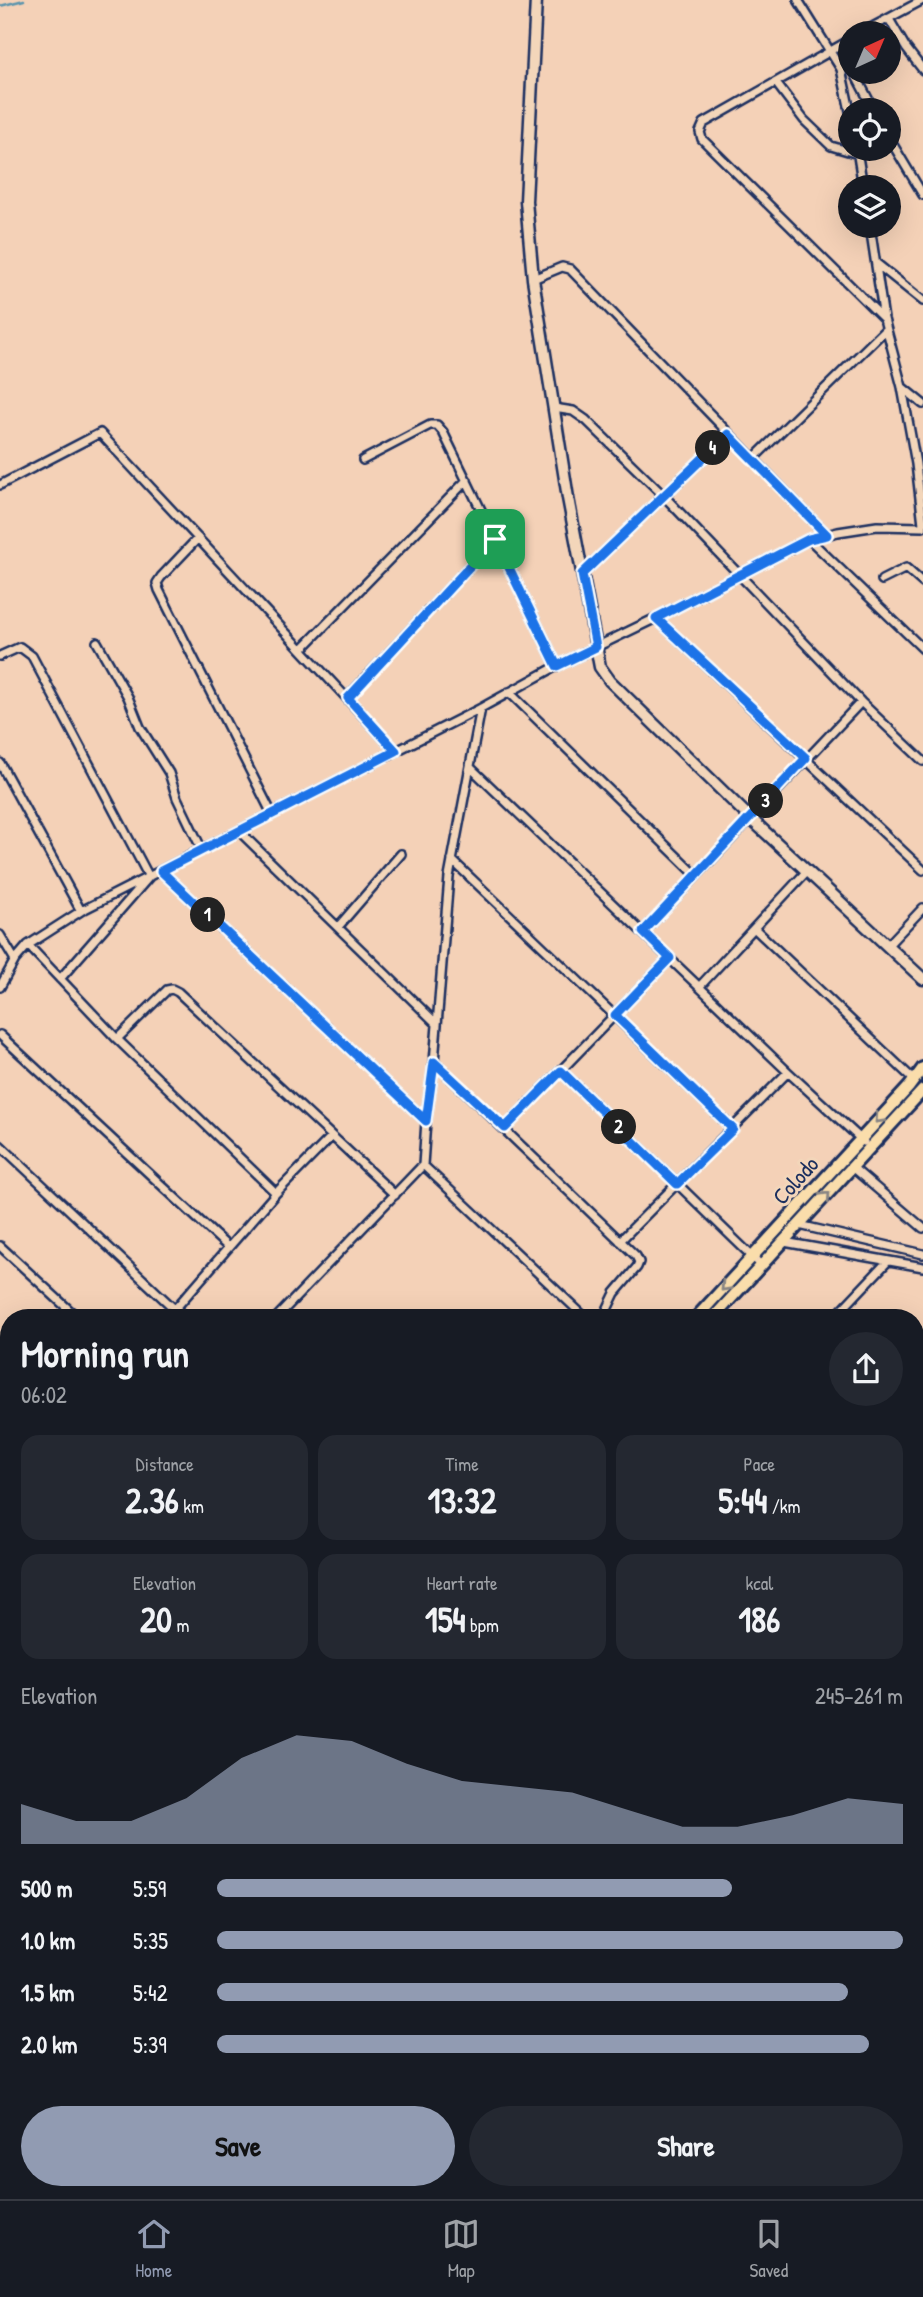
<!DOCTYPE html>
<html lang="en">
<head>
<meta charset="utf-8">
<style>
  body { margin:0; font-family:"Patrick Hand",sans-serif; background:#242831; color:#f1f3f6; height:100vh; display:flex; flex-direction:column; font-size:26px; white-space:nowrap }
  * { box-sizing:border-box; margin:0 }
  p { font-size:23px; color:#9ea1a6 }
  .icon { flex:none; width:38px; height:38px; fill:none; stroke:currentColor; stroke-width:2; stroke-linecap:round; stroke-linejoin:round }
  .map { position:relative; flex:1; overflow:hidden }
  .panel { position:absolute; left:0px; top:1309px; width:924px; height:891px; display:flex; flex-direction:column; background:#171b24; border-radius:28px 28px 0 0; box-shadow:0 7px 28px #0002 }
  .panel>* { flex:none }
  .needle { width:46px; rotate:44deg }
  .tools { position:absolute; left:838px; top:21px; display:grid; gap:14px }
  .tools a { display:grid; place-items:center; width:63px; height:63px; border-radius:50%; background:#171b24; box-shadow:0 7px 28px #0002; font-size:35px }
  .pin { position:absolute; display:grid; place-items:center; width:60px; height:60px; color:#fff; margin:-30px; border-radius:14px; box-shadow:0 4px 10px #0006 }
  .km { position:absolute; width:35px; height:35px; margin:-18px; border-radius:50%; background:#222; color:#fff; font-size:19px; line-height:35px; text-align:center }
  .round { display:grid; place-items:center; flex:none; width:74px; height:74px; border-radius:37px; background:#242831 }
  .head { display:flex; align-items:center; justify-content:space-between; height:119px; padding:0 21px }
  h1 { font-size:38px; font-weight:700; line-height:52px }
  .metrics { display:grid; grid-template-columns:repeat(3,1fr); gap:10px; height:119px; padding:7px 21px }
  .metrics div { display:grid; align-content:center; border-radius:18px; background:#242831; text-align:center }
  .metrics b { font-size:35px; font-weight:700 }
  .metrics small { font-size:19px; font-weight:400 }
  .metrics p { font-size:19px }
  .chart { height:196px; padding:14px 21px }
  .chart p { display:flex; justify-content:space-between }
  .chart svg { width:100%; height:126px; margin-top:7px; fill:#919bb2; opacity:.7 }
  .action { display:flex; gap:14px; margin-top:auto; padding:14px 21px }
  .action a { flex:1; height:80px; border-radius:42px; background:#919bb2; color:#111; font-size:28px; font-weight:700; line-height:80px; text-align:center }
  .action a+a { background:#242831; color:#f1f3f6 }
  ul { padding:0 21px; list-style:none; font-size:23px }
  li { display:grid; grid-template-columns:112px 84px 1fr; align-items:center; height:52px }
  li i { height:18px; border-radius:9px; background:#919bb2 }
  .tab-bar { display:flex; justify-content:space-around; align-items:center; height:98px; border-top:2px solid #363941; background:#171b24; font-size:19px; color:#9ea1a6 }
  .tab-bar a { display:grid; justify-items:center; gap:4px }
  .tab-bar .current { color:#919bb2 }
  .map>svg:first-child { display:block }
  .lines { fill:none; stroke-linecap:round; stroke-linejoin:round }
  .stream { stroke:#5c95ad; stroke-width:2.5 }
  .street-casing { stroke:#1b2f5e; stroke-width:12 }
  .secondary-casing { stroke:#1b2f5e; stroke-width:15 }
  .primary-casing { stroke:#1b2f5e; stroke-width:16 }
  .street { stroke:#f3d6ba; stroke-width:7 }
  .secondary { stroke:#f3d6ba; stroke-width:10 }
  .primary { stroke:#faddab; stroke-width:10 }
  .oneway { stroke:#8a8684 }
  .route-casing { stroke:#fff; stroke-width:14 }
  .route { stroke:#1a73e8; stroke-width:9 }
  .labels { text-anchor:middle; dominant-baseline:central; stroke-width:6; stroke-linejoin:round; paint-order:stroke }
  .street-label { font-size:23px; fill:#1b2f5e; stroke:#f3d6ba }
</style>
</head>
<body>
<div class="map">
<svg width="923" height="2199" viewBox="0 0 923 2199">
  <rect width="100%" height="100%" fill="#f4d1b7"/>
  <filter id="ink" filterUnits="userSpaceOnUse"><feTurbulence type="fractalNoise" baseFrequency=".0143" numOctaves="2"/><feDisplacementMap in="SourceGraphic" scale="14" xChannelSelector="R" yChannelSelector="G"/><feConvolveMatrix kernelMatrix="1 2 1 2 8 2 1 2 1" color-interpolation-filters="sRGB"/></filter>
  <g filter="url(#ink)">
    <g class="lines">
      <path class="stream" d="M0,6L24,0"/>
      <defs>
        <path id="street" d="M798,0L841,69L850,111
          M889,19L906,48L923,70
          M861,33L923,0
          M850,40L704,123L700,132L702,139L884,319
          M840,46L850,66
          M854,72L874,110
          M776,83L804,120L831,146L858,154
          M889,138L923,195
          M857,150L863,187
          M870,226L884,319L902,387L916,464L923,524
          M877,264L923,301
          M533,279L562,267L570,269L827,535
          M902,387L923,404
          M554,408L573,411L586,420L664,496L861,702L923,761
          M753,459L886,329
          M363,460L430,425H437L443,432L557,666
          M0,485L100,433L396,751
          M198,538L161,577L157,583L159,590L272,814
          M809,539L923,649
          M582,574L728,434
          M882,580L906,568L923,583
          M656,618L923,870
          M97,642L128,697L140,727L169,773L177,798L202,850
          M302,649L467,480
          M0,656L20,647L32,656L149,877L60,979
          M509,692L696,875
          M347,698L495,539
          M0,763L81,911
          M471,768L788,1072L864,1142
          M239,831L437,1024
          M452,860L733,1129
          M161,871L426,1121
          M338,927L401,854
          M754,928L914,1080
          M643,932L861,702
          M0,935L15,960
          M28,945L117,1039L276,1193
          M888,945L923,908
          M700,986L807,871
          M0,987L15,960L28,945L81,911L481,708L557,666L656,618L809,539L838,532L877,526L923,527
          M0,1035L228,1247
          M117,1039L167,990L172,989L178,992L395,1195
          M434,1062L636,1256L639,1262L637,1267L615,1293L603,1318
          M561,1071L762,1266
          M505,1128L670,958
          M0,1145L184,1318
          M423,1165L586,1318
          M853,1168L923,1228
          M799,1225L923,1254
          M620,1241L788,1072
          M784,1242L923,1267
          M0,1246L78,1318
          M175,1309L276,1193L332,1136
          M276,1318L423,1165L426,1121L434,1062L449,877L481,708
          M834,1318L888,1261
          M915,1347L923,1339
          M0,1377L9,1385
          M915,1410L923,1418
          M915,1441L923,1433
          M0,1487L9,1478
          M915,1555L923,1546
          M0,1602L9,1593
          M915,1629L923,1637
          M915,1647L923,1655
          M915,1846L923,1838
          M0,1868L9,1877
          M915,1967L923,1974
          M0,1982L9,1990
          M923,2070V2076
          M0,2090L9,2098
          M109,2191L118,2199
          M366,2191L377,2199
          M535,2191L545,2199
          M669,2191L679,2199
          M794,2191L804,2199
          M0,2199L9,2190
          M157,2199L163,2191
          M260,2199L266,2191
          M464,2199L470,2191
          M644,2199L651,2191
          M810,2199L817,2191
          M912,2199L923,2186"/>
        <path id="secondary" d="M536,0L526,201L533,279L568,498L600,667L610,681L750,818L923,979"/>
        <path id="primary" d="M696,1318L909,1087L923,1068
          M713,1318L923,1090
          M0,2060L9,2053
          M0,2072L9,2066"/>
      </defs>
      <use href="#street" class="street-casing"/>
      <use href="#secondary" class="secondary-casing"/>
      <use href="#primary" class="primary-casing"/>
      <use href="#street" class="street"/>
      <use href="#secondary" class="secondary"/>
      <use href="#primary" class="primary"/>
    </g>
    <defs><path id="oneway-chevron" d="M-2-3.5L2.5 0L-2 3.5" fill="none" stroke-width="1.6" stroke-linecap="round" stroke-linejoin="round" transform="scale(1.75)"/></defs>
    <g class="oneway">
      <use href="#oneway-chevron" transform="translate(879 1119) rotate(133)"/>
      <use href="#oneway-chevron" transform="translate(826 1196) rotate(-47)"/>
      <use href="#oneway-chevron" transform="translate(725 1287) rotate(133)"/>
    </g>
  </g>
  <g class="lines" filter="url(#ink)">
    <defs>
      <path id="route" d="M728,434L827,535L809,539L656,618L806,758L643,932L670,958L615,1015L733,1129L677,1184L561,1071L505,1128L434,1062L426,1121L161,871L396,751L348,698L495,539L557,666L596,647L582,574Z"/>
    </defs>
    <use href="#route" class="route-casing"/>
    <use href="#route" class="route"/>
  </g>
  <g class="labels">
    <g class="street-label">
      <text transform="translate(795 1180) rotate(-48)">Colodo</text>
    </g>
  </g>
</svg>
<div class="tools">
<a><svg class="needle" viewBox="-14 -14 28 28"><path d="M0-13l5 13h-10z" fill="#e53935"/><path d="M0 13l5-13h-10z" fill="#9ea1a6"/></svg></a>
<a><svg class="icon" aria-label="locate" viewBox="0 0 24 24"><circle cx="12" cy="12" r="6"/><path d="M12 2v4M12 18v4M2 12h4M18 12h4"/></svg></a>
<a><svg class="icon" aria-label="layers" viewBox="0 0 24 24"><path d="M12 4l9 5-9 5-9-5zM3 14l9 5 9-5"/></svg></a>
</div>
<div class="pin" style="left:495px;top:539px;background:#1e9e55"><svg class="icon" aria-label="arrive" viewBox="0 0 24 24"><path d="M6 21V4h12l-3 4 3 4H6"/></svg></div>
<b class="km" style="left:208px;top:915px">1</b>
<b class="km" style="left:619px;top:1127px">2</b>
<b class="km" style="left:766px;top:801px">3</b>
<b class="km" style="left:713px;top:448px">4</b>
<section class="panel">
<div class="head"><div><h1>Morning run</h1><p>06:02</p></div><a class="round"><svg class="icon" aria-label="share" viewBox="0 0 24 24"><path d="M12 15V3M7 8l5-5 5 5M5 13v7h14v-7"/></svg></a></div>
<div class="metrics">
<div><p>Distance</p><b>2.36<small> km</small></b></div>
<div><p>Time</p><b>13:32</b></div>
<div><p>Pace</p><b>5:44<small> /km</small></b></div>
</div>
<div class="metrics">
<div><p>Elevation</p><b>20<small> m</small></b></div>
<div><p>Heart rate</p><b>154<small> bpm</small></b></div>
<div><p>kcal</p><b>186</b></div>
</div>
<div class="chart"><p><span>Elevation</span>245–261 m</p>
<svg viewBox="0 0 160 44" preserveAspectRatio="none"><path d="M0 44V30L10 36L20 36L30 28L40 14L50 6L60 8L70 16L80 22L90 24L100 26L110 32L120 38L130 38L140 34L150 28L160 30V44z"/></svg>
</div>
<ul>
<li><b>500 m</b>5:59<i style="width:75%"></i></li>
<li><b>1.0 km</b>5:35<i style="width:100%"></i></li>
<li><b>1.5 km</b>5:42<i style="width:92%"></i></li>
<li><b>2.0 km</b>5:39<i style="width:95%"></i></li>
</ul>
<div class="action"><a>Save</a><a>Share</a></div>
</section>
</div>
<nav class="tab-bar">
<a class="current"><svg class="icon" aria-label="home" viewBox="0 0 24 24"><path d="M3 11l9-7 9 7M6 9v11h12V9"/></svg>Home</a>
<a><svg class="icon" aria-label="map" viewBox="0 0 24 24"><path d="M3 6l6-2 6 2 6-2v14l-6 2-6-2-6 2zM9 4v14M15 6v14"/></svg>Map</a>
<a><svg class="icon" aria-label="saved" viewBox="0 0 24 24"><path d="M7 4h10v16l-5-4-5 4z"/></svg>Saved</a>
</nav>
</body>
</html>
